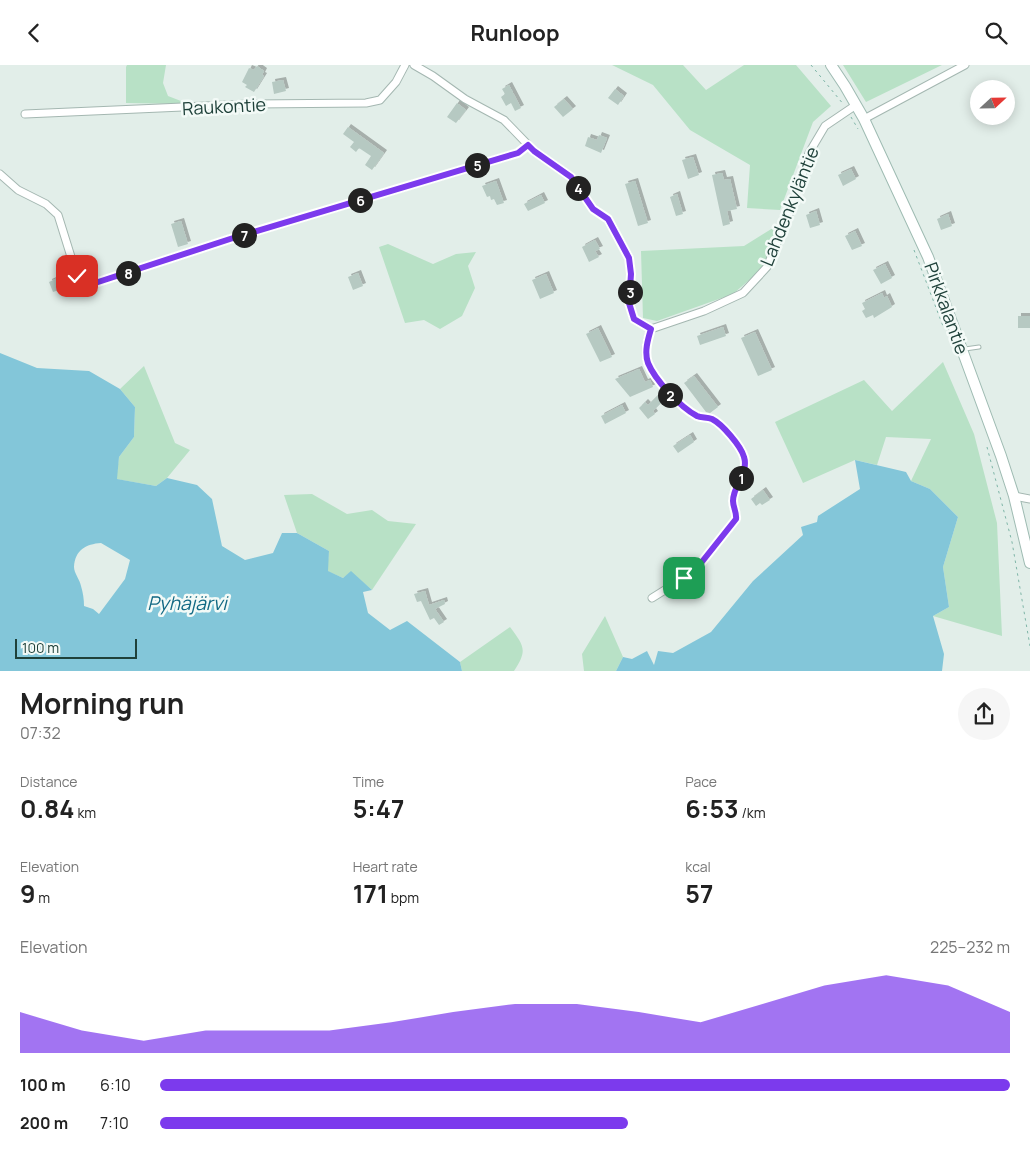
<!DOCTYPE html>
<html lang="en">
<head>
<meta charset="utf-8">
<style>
  body { margin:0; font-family:Manrope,sans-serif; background:#f6f6f6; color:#222; height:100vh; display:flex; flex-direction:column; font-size:19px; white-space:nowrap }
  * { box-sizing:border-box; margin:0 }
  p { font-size:16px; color:#767676 }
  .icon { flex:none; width:28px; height:28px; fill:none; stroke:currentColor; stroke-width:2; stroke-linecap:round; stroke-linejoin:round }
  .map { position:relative; height:606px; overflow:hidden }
  .drawer { display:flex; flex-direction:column; background:#fff; flex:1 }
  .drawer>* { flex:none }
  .needle { width:32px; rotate:68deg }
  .tools { position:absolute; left:970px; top:15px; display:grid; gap:10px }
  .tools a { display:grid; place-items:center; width:45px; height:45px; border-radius:50%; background:#fff; box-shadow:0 2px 12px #0003; font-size:25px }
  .scale { position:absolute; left:15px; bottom:12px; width:122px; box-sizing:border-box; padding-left:5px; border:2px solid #1f413a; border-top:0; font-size:14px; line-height:18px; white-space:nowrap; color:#1f413a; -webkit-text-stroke:4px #f3faf7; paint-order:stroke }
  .pin { position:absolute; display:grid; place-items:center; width:42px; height:42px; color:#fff; margin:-21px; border-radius:10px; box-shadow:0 2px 8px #0006 }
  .km { position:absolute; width:25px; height:25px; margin:-12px; border-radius:50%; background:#222; color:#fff; font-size:14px; line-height:25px; text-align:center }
  .round { display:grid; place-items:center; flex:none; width:52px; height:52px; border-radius:26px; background:#f6f6f6 }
  .head { display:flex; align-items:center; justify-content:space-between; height:85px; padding:0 20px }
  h1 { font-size:28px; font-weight:700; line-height:38px }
  .stats { display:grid; grid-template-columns:repeat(3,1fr); gap:8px; height:85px; padding:5px 20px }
  .stats div { display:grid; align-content:center }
  .stats b { font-size:25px; font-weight:700 }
  .stats small { font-size:14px; font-weight:400 }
  .stats p { font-size:14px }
  .chart { height:140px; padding:10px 20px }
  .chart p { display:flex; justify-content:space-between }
  .chart svg { width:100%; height:90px; margin-top:5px; fill:#7c3aed; opacity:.7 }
  ul { padding:0 20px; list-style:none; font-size:16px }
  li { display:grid; grid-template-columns:80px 60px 1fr; align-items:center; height:38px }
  li i { height:12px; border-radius:6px; background:#7c3aed }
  header { display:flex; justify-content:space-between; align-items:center; height:65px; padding:0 20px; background:#fff; font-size:22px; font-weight:700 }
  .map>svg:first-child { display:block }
  .green { fill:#b8e1c6 }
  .water { fill:#83c6d9; fill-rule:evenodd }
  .building { fill:#b6c9c2; filter:url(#shadow) }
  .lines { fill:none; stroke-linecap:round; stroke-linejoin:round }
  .lane-casing { stroke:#a4b7b1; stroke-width:5 }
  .street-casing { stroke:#a4b7b1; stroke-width:9 }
  .secondary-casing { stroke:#9ebbb2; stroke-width:12 }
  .path { stroke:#7eb5a7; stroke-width:1; stroke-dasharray:2.5 4; stroke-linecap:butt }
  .lane { stroke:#fff; stroke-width:3 }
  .street { stroke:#fff; stroke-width:7 }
  .secondary { stroke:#fff; stroke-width:10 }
  .route-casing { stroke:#fff; stroke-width:10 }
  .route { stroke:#7c3aed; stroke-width:6 }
  .labels { text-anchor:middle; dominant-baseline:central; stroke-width:5; stroke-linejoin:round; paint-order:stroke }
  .street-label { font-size:18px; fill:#1f413a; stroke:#f3faf7 }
  .water-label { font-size:19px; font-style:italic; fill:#126984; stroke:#f3faf7 }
</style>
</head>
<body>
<header><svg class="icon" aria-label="back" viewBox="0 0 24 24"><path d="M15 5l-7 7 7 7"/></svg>Runloop<svg class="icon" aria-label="search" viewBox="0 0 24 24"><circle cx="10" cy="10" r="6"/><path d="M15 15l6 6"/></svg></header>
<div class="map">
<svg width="1030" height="606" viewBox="0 0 1030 606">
  <defs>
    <filter id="shadow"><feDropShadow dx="3" dy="-3" stdDeviation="0" flood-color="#0004"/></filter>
  </defs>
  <rect width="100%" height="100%" fill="#e2eee9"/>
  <path class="green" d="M127,0H166L163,18L168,31L181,36V39L126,38V2Z
    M612,0H683L706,25L744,0H796L831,41L813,57L780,145L747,143L750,100L690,65L653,20Z
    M843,0H942L866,37Z
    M781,158L763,203L733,229L657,256L643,253L641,186L744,181Z
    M388,179L433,199L456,189L476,187L468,201L475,223L462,251L440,264L424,255L405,258L379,182Z
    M943,297L974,369L997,458L1002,571L933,551L949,542L943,502L958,452L930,424L911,416L931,374L886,372L877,400L855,395L803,418L775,357L864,315L892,346Z
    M144,301L175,378L190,385L167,413L156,421L116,414L119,392L134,372L135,342L120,324Z
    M312,429L347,449L372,445L388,456L416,459L372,525L351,507L343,513L327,506L329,486L297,468L284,430Z
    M605,551L623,592L616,606H584L582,589Z
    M510,562C524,581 528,585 514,606H462L460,597Z"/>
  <path class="water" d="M0,288L37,303L89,306L120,324L135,342L134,372L119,392L117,414L156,421L167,413L197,420L212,434L222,481L245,495L273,488L282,468H297L329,486L328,506L343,513L351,506L372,525L363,527L368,548L390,565L407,556L460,597L462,606H0ZM101,478L130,495L125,514L99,549L93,544L84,541C84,534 83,528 81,521C80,515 74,508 74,502C75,485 86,479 101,478Z
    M855,395L906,407L911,416L930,424L958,452L943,502L949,542L933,551L944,589L942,606H616L623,592L632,594L647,586L654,600L658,586L673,588L711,567L753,516L803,470L801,462L817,457L818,451L860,424Z"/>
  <path class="building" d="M257,1L264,6L262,10L264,11L254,27L245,22L247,20L242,17L249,3L254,5Z
    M283,15L286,26L274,29L272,17Z
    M509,20L521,43L515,46L511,38L506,41L501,32L505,29L502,24Z
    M615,24L624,31L618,40L608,33Z
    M564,34L573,44L563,52L554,42Z
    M457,38L466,45L456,58L447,52Z
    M348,62L384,88L372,105L365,100L371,91L359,83L356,87L350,82L354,77L343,69Z
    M599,70L607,73L601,88L585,81L588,72L597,75Z
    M693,92L699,110L688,114L682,95Z
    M851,104L856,114L843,121L838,110Z
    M722,108L724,115L730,114L737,144L727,146L730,159L723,161L712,110Z
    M496,116L504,138L497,140L494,134L491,135L490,131L487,132L482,121Z
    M635,116L648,158L638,161L625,119Z
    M677,129L683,149L676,151L670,132Z
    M541,130L545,138L528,146L524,139Z
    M816,146L820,160L810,163L806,150Z
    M948,149L952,161L941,165L937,154Z
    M181,156L188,179L178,182L171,159Z
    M855,166L862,181L852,185L845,171Z
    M595,175L600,184L595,186L599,192L589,197L582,182Z
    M885,199L892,213L881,219L873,205Z
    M358,208L363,221L353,225L348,212Z
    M546,209L554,228L540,234L532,215Z
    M60,212L65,223L53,227L49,217Z
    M882,228L884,233L887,231L892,242L874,253L873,250L866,253L862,246L865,244L862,238Z
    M1018,251H1030V263H1018Z
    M723,262L726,271L700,280L697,271Z
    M598,263L612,292L600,297L586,269Z
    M755,267L772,305L758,311L741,273Z
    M639,304L645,317L650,315L653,322L630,332L615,314Z
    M694,311L718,342L710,348L706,347L684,318Z
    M659,329L665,334L653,346L655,349L648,354L639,343L645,337L648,340Z
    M622,340L626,348L605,359L601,351Z
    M690,370L694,377L678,388L673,381Z
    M763,425L770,435L762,440L760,438L756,441L751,434Z
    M425,526L429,540L444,535L445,539L435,544L444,557L439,560L434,553L430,555L421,536L417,537L414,529Z"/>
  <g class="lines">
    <defs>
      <path id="lane" d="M965,284L979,282"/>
      <path id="street" d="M414,0L433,11L465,34L504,55L534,86L571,112L593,144L608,154L629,193L631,209L629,238L634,254L651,264L704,246L743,228L767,202L792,142L809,88L825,61L856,40
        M25,49L250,39L366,38L380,35L396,17L405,0
        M864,54L965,0
        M0,109L18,125L46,139L58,150L77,211L92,219L230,174L518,88L528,80
        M651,264C648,274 643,287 648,298C655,315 680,342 697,351C701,353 707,352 712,354C722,359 741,381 744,392C749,408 733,420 733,436C733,442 737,447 736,454L701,498L684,513L652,533
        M1014,431L1030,434"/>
      <path id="secondary" d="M831,0L845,21L864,54L928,192L1001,391L1014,431L1030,498"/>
    </defs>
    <use href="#lane" class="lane-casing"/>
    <use href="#street" class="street-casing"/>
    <use href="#secondary" class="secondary-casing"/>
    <path class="path" d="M811,0L844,40
      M851,52L858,64
      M914,185L943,261
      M987,382L1012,477L1030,581"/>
    <use href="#lane" class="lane"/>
    <use href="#street" class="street"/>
    <use href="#secondary" class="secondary"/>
  </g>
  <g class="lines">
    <defs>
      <path id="route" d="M77,211L92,219L230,174L518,88L528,80L534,86L571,112L593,144L608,154L629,193L631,209L629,238L634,254L651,264C648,274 644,287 648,298C655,315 680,342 697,351C701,353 707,352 712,354C722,359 741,381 744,392C749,408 733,420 733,436C733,442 737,448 736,454L701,498L684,513"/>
    </defs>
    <use href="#route" class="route-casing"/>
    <use href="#route" class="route"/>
  </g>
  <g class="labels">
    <g class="street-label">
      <text transform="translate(224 41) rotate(-3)">Raukontie</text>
      <text transform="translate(789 141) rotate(-68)">Lahdenkyläntie</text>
      <text transform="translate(947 243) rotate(70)">Pirkkalantie</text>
    </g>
    <g class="water-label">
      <text x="187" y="538">Pyhäjärvi</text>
    </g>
  </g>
</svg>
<div class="tools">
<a><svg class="needle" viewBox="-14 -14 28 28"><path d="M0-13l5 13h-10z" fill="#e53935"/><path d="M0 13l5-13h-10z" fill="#767676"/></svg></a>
</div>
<div class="scale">100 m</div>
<div class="pin" style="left:684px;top:513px;background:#1e9e55"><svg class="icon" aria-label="arrive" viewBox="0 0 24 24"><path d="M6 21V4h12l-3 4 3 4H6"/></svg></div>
<div class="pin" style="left:77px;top:211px;background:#d93025"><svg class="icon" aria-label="check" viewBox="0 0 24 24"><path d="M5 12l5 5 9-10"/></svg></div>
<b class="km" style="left:741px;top:413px">1</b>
<b class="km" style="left:670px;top:330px">2</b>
<b class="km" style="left:630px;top:227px">3</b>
<b class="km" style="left:578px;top:123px">4</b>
<b class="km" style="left:477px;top:100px">5</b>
<b class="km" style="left:360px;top:135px">6</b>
<b class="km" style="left:244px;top:170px">7</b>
<b class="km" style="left:128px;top:208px">8</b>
</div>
<section class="drawer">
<div class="head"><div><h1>Morning run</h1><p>07:32</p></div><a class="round"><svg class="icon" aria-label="share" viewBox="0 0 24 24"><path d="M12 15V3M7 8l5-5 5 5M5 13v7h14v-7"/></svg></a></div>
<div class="stats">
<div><p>Distance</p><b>0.84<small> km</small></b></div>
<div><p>Time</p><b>5:47</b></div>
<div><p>Pace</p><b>6:53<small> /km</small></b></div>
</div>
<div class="stats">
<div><p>Elevation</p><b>9<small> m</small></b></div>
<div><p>Heart rate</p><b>171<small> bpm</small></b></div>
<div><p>kcal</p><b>57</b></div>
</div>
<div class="chart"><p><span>Elevation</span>225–232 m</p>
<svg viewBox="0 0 160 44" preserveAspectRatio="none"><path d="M0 44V24L10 33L20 38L30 33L40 33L50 33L60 29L70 24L80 20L90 20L100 24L110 29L120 20L130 11L140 6L150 11L160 24V44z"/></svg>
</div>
<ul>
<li><b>100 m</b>6:10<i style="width:100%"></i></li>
<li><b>200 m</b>7:10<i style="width:55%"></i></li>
</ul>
</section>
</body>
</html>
